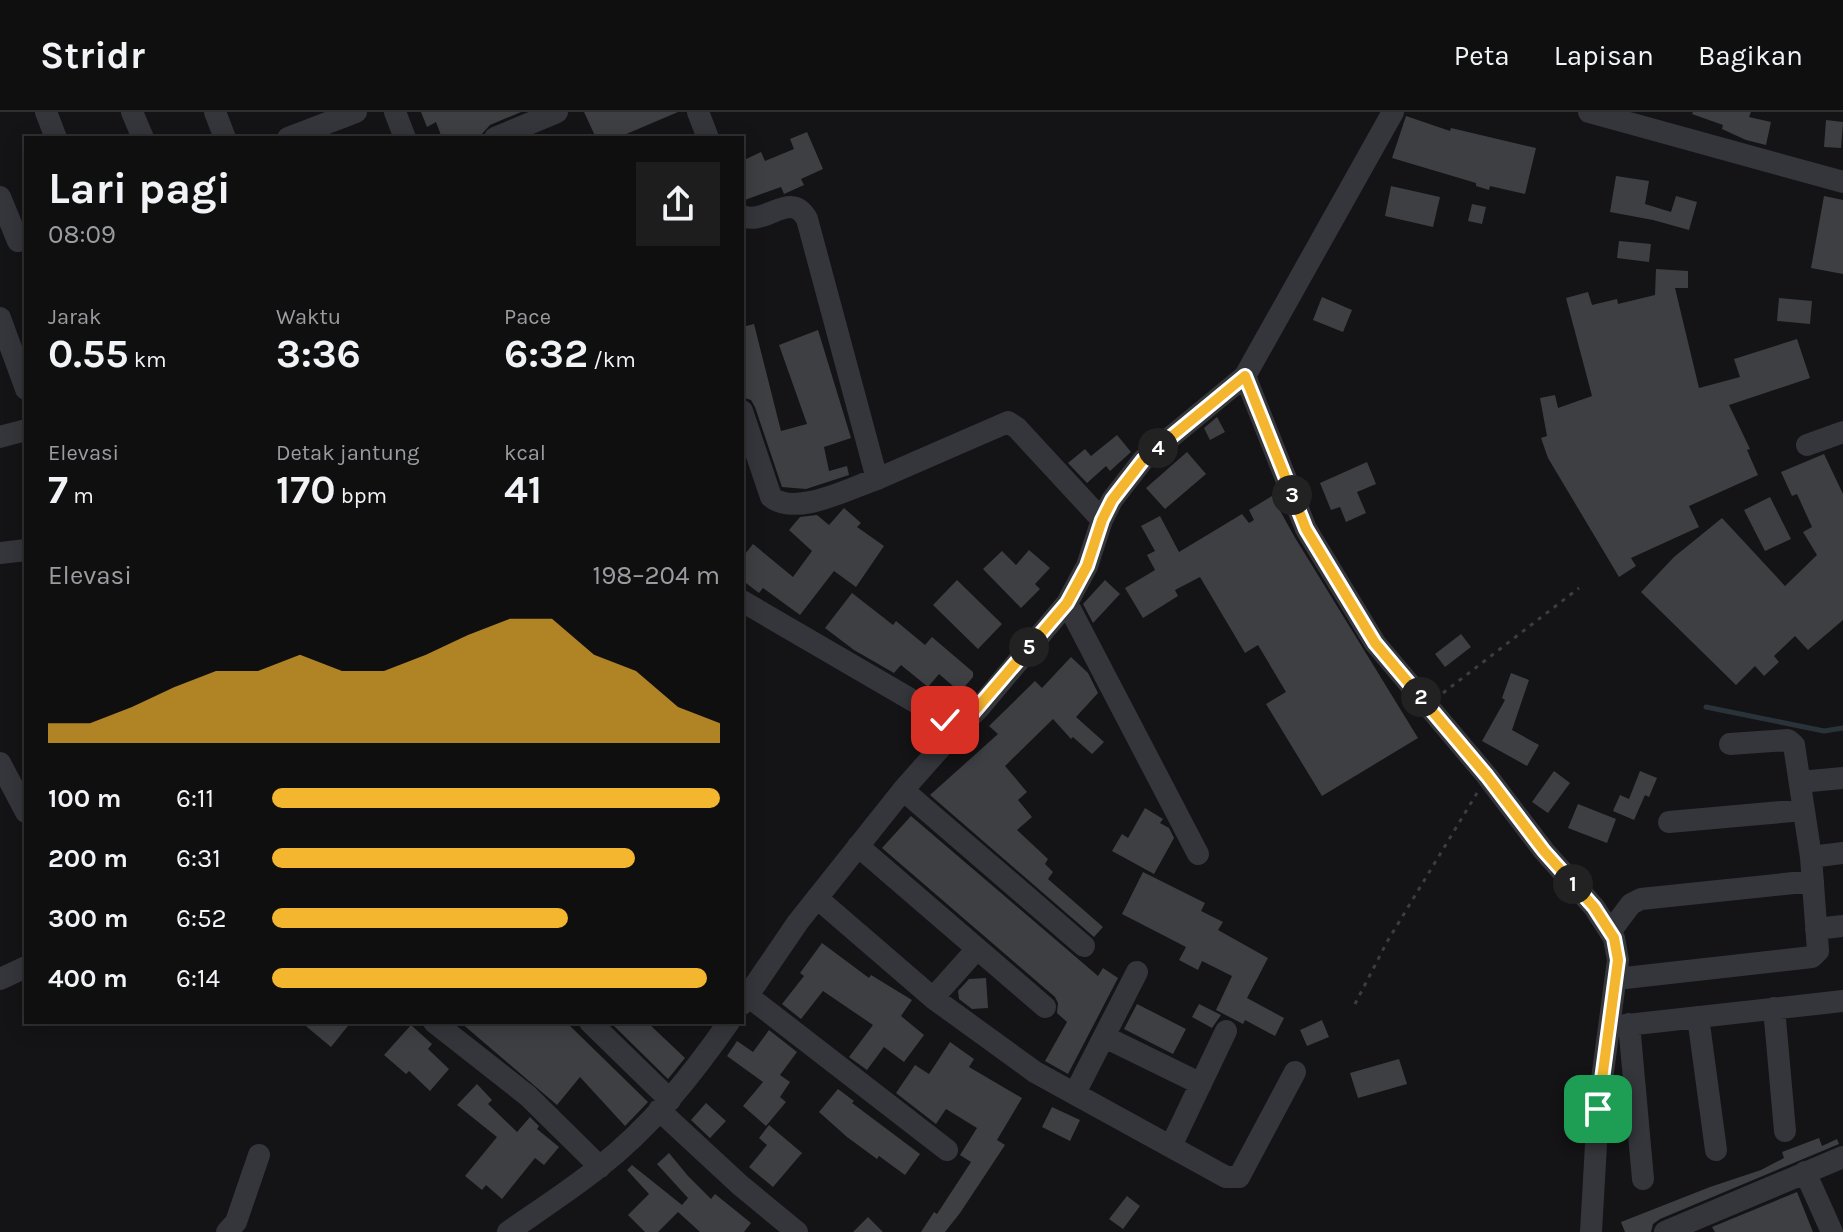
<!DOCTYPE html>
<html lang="id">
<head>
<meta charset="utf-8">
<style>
  body { margin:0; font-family:Karla,sans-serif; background:#1d1d1e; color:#f1f3f6; height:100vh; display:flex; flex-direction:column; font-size:30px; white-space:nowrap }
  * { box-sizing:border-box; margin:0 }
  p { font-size:26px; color:#9b9c9f }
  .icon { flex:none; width:44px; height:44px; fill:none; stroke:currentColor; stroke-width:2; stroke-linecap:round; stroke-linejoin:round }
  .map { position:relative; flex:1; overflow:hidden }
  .sheet { position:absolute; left:24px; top:24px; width:720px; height:888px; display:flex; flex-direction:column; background:#0f0f10; border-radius:0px; box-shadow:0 4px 20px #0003,0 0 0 2px #2f2f30 }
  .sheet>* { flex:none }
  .pin { position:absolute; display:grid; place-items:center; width:68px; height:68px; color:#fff; margin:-34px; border-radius:16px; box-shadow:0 4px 12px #0006 }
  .km { position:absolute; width:40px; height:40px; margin:-20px; border-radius:50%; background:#222; color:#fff; font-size:22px; line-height:40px; text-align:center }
  .round { display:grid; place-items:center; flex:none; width:84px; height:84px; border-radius:0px; background:#1d1d1e }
  .summary { display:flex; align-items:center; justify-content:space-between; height:136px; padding:0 24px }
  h1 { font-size:44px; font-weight:700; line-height:60px }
  .figures { display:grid; grid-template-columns:repeat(3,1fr); gap:12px; height:136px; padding:8px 24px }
  .figures div { display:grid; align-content:center }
  .figures b { font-size:40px; font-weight:700 }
  .figures small { font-size:22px; font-weight:400 }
  .figures p { font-size:22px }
  .chart { height:224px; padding:16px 24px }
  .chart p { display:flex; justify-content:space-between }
  .chart svg { width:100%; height:144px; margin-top:8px; fill:#f4b62f; opacity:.7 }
  ul { padding:0 24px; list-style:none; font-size:26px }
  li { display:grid; grid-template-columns:128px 96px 1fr; align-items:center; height:60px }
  li i { height:20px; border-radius:10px; background:#f4b62f }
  header { display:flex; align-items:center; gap:48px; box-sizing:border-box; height:112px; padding:0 40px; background:#0f0f10; border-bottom:2px solid #2f2f30 }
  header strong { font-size:38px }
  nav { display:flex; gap:44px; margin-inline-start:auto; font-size:28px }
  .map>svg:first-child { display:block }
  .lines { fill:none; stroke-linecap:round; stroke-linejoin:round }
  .stream { stroke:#2a333a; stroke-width:5 }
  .building { fill:#3e3f43 }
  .path { stroke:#3b3d42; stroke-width:3; stroke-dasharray:4 6; stroke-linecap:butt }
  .minor { stroke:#35363b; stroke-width:22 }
  .route-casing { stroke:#fff; stroke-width:16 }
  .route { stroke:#f4b62f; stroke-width:10 }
</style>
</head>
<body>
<header>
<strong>Stridr</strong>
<nav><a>Peta</a><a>Lapisan</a><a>Bagikan</a></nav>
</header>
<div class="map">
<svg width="1843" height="1120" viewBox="0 0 1843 1120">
  <rect width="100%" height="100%" fill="#141416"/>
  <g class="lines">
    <path class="stream" d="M1706,595L1824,619L1843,616"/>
  </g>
  <path class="building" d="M421,0H521L490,13L481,23L474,26H442L436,10L427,15Z
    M584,0H678L617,26H596Z
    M1693,0H1751L1749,5L1771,10L1766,33L1746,28L1722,17L1723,13L1692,2Z
    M1406,4L1450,19L1451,16L1536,36L1525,82L1490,74L1489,78L1476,74V71L1392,46Z
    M1826,8L1843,10L1841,36L1824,35Z
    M807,20L823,57L801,67L804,73L784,82L781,75L742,89V49L761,40L765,49L794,37L790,27Z
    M1616,64L1649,69L1645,92L1671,100L1676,84L1697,90L1689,118L1653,108L1610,100Z
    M1391,74L1440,85L1433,115L1385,104Z
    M1824,84L1843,88V162L1811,156Z
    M1472,92L1486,95L1482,112L1468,109Z
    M1619,129L1651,132L1649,150L1617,146Z
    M1656,157L1688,159V176H1675L1699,276L1740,265L1734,247L1797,227L1810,266L1729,293L1750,337L1747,338L1758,363L1689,394L1699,415L1631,446L1636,454L1619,465L1548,346L1541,326L1547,324L1540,286L1555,283L1558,296L1592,284L1566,186L1588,180L1592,193L1617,187L1618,192L1655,183Z
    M1322,185L1352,198L1343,220L1313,208Z
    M1779,186L1812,189L1810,212L1777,209Z
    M754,212L781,319L807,312L779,233L818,218L851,326L824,335L829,359L847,354L849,363L806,377L782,375L755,295L751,288L742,285V215Z
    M1217,305L1225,320L1210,328L1204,316Z
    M1117,323L1131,340L1110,359L1106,354L1087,371L1068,351L1085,337L1091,344Z
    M1187,340L1206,362L1165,397L1146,376Z
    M1824,342L1843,382V508L1808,538L1795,524L1774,544L1779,550L1764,564L1755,554L1736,573L1641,480L1674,445L1722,406L1785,474L1817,443L1803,420L1812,415L1797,382L1792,384L1781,360Z
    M1367,350L1376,372L1357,380L1366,401L1346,410L1340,395L1331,398L1320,371Z
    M1272,384L1294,424L1418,626L1322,684L1266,592L1286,580L1258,533L1245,541L1200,465L1175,478L1178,484L1143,506L1125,476L1155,458L1147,443L1155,439L1141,414L1160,404L1179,440L1242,402L1249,411L1254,408L1249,398Z
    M1770,385L1791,427L1765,439L1744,398Z
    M844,396L861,411L857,415L884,434L856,475L834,459L800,503L763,476L759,481L742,468V446L753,432L793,465L812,439L789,418L800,405L817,403L829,413Z
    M1029,438L1050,456L1035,472L1040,477L1021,496L983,457L1002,439L1016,453Z
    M957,468L1002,512L978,537L933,493Z
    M1105,468L1120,482L1093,511L1083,492Z
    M852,481L893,513L896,509L925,533L932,525L973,560V565L960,580L939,562L928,575L901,553L894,561L854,538L825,516Z
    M1461,522L1471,535L1445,555L1435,542Z
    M1071,545L1088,561L1098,581L1076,605L1104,630L1092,642L1073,625L1071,627L1053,607L1005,654L1027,680L1018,688L1032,705L1017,718L1048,747L1045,752L1053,760L1048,767L1103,815L1094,825L930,683L998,622L989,614L1035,569L1042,576Z
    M1511,561L1529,568L1512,618L1539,633L1527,654L1482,629L1505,588L1502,586Z
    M1554,659L1570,671L1548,701L1532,690Z
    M1640,659L1657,666L1649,685L1645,683L1634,708L1613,699L1620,683L1629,687Z
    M1578,692L1616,707L1607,731L1568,716Z
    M1145,696L1163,707L1160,711L1169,716L1174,726L1154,762L1112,739L1122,722L1128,726Z
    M911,704L1098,864L1103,856L1118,866L1068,962L1045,949L1067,910L1057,901L1058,891L1055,885L882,736Z
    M1143,760L1205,791L1201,799L1223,810L1218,818L1268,846L1247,886L1284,906L1275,924L1245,908L1243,912L1216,898L1232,864L1202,849L1198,858L1179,848L1186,835L1122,802Z
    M822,831L869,866L871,863L912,888L901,904L924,923L904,950L884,935L867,958L849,945L873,913L823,879L801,907L782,892L804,864L800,861Z
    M986,866L988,896L972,897L959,887L958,879L969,867Z
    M1137,892L1186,917L1173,942L1124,917Z
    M1199,892L1221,903L1212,916L1192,905Z
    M1322,908L1329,925L1307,934L1300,918Z
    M301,910H351L331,935Z
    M460,910H566L648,990L625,1014L580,965L557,993Z
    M610,910H647L685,946L668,967Z
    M411,913L432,932L428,937L449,957L430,979L409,959L406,962L384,943Z
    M769,918L797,940L780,963L790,970L780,985L786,990L766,1014L743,994L763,970L727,944L737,929L753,940Z
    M950,930L974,947L969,955L1022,986L997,1028L1005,1033L960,1101L945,1120H921L934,1100L937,1102L971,1050L960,1043L977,1016L946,997L936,1012L896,981L915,953L929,962Z
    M1399,947L1407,972L1358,986L1350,961Z
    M477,972L492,988L488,992L517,1020L530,1005L539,1014L537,1017L559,1035L544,1053L535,1046L502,1087L486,1073L482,1078L465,1064L497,1025L457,993Z
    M838,977L854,989L852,991L920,1042L905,1063L879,1044L877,1047L847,1025L819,1000Z
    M706,991L726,1009L710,1026L691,1008Z
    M1052,995L1080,1008L1070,1029L1042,1015Z
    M769,1013L802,1041L773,1075L749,1055L767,1033L759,1026Z
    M1819,1026L1822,1034L1837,1027L1839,1032L1660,1107L1653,1112L1651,1120H1625L1621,1110L1710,1075L1761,1058L1784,1046L1782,1040Z
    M669,1041L688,1064L711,1087L715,1082L751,1111L744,1120H700L678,1100L658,1120H645L628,1103L649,1082L627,1058L632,1053L682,1093L688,1086L657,1052Z
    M1797,1080L1813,1120H1715L1712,1115Z
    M1127,1084L1140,1094L1123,1117L1109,1107Z
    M868,1105L883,1120H853Z"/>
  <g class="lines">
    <path class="path" d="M1443,581L1579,476
      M1355,892L1387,830L1477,681"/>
    <path class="minor" d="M46,0L56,26
      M132,0L143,26
      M215,0L225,26
      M395,0L405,26
      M698,0L708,26
      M1589,0L1843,70
      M288,26L356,0
      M495,26L557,0
      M0,85L18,129
      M742,104C767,114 790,77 807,107L877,367L1008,310L1017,316L1102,408
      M0,206L26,277
      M1245,264L1306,417L1375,531L1487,664L1544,739L1594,795L1614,826L1618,848L1598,997L1591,1120
      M742,299L771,385C796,405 850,376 877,367
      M0,325L26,318
      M1807,333L1843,320
      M0,441L26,438
      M742,489L960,616
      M1067,491L1198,742
      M0,651L26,700
      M1800,670L1843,666
      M903,678L1084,834
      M1669,710L1804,698
      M858,734L1045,895
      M1811,745L1843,741
      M817,786L933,886L1035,960L1226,1065H1239L1295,960
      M1816,817L1843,814
      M1610,820L1631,792L1641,787L1813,769
      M0,867L26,855
      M1616,867L1812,845L1818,839L1811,745L1794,633L1788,628L1730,632
      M748,884L947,1038
      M933,886L976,838
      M742,892L798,810L903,678L949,626L979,596L1067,491L1087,454L1102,408L1112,388L1143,348L1245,264L1393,0
      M1774,896L1785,1019
      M1698,905L1716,1038
      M434,910L528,984L600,1055
      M590,910L670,988
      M1629,912L1643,1067
      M1609,915L1843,889
      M1105,925L1201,972
      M1075,981L1137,860
      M659,998L740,1073L797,1120
      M1171,1034L1226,919
      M1805,1060L1832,1120
      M227,1120L236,1110L259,1043
      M508,1120C538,1099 569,1079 598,1056C650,1016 692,963 729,910
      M1665,1120L1843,1045"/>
  </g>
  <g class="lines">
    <defs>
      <path id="route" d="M945,608L960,616L1067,491L1087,454L1102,408L1112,388L1143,348L1245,264L1306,417L1375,531L1487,664L1544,739L1594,795L1614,826L1618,848L1598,997"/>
    </defs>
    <use href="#route" class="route-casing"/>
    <use href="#route" class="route"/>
  </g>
</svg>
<div class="pin" style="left:1598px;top:997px;background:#1e9e55"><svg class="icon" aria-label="arrive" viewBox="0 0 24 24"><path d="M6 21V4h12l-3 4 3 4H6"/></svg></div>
<div class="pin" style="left:945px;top:608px;background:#d93025"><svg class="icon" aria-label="check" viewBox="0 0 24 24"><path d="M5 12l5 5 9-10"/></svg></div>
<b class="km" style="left:1573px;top:772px">1</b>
<b class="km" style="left:1421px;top:585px">2</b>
<b class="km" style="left:1292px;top:383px">3</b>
<b class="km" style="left:1158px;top:336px">4</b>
<b class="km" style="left:1029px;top:535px">5</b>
<section class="sheet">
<div class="summary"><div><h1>Lari pagi</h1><p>08:09</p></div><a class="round"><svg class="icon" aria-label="share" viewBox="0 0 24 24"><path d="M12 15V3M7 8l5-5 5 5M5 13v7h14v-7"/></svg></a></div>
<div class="figures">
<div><p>Jarak</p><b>0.55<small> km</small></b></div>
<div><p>Waktu</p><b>3:36</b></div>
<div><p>Pace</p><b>6:32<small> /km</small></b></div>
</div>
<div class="figures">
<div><p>Elevasi</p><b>7<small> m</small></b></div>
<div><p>Detak jantung</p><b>170<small> bpm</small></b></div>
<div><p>kcal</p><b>41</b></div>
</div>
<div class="chart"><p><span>Elevasi</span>198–204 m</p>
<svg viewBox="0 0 160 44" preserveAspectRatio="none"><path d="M0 44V38L10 38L20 33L30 27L40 22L50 22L60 17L70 22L80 22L90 17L100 11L110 6L120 6L130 17L140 22L150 33L160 38V44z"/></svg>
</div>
<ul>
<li><b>100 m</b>6:11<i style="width:100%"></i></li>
<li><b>200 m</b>6:31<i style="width:81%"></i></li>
<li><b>300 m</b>6:52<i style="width:66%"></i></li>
<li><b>400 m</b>6:14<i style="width:97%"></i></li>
</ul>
</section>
</div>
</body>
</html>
